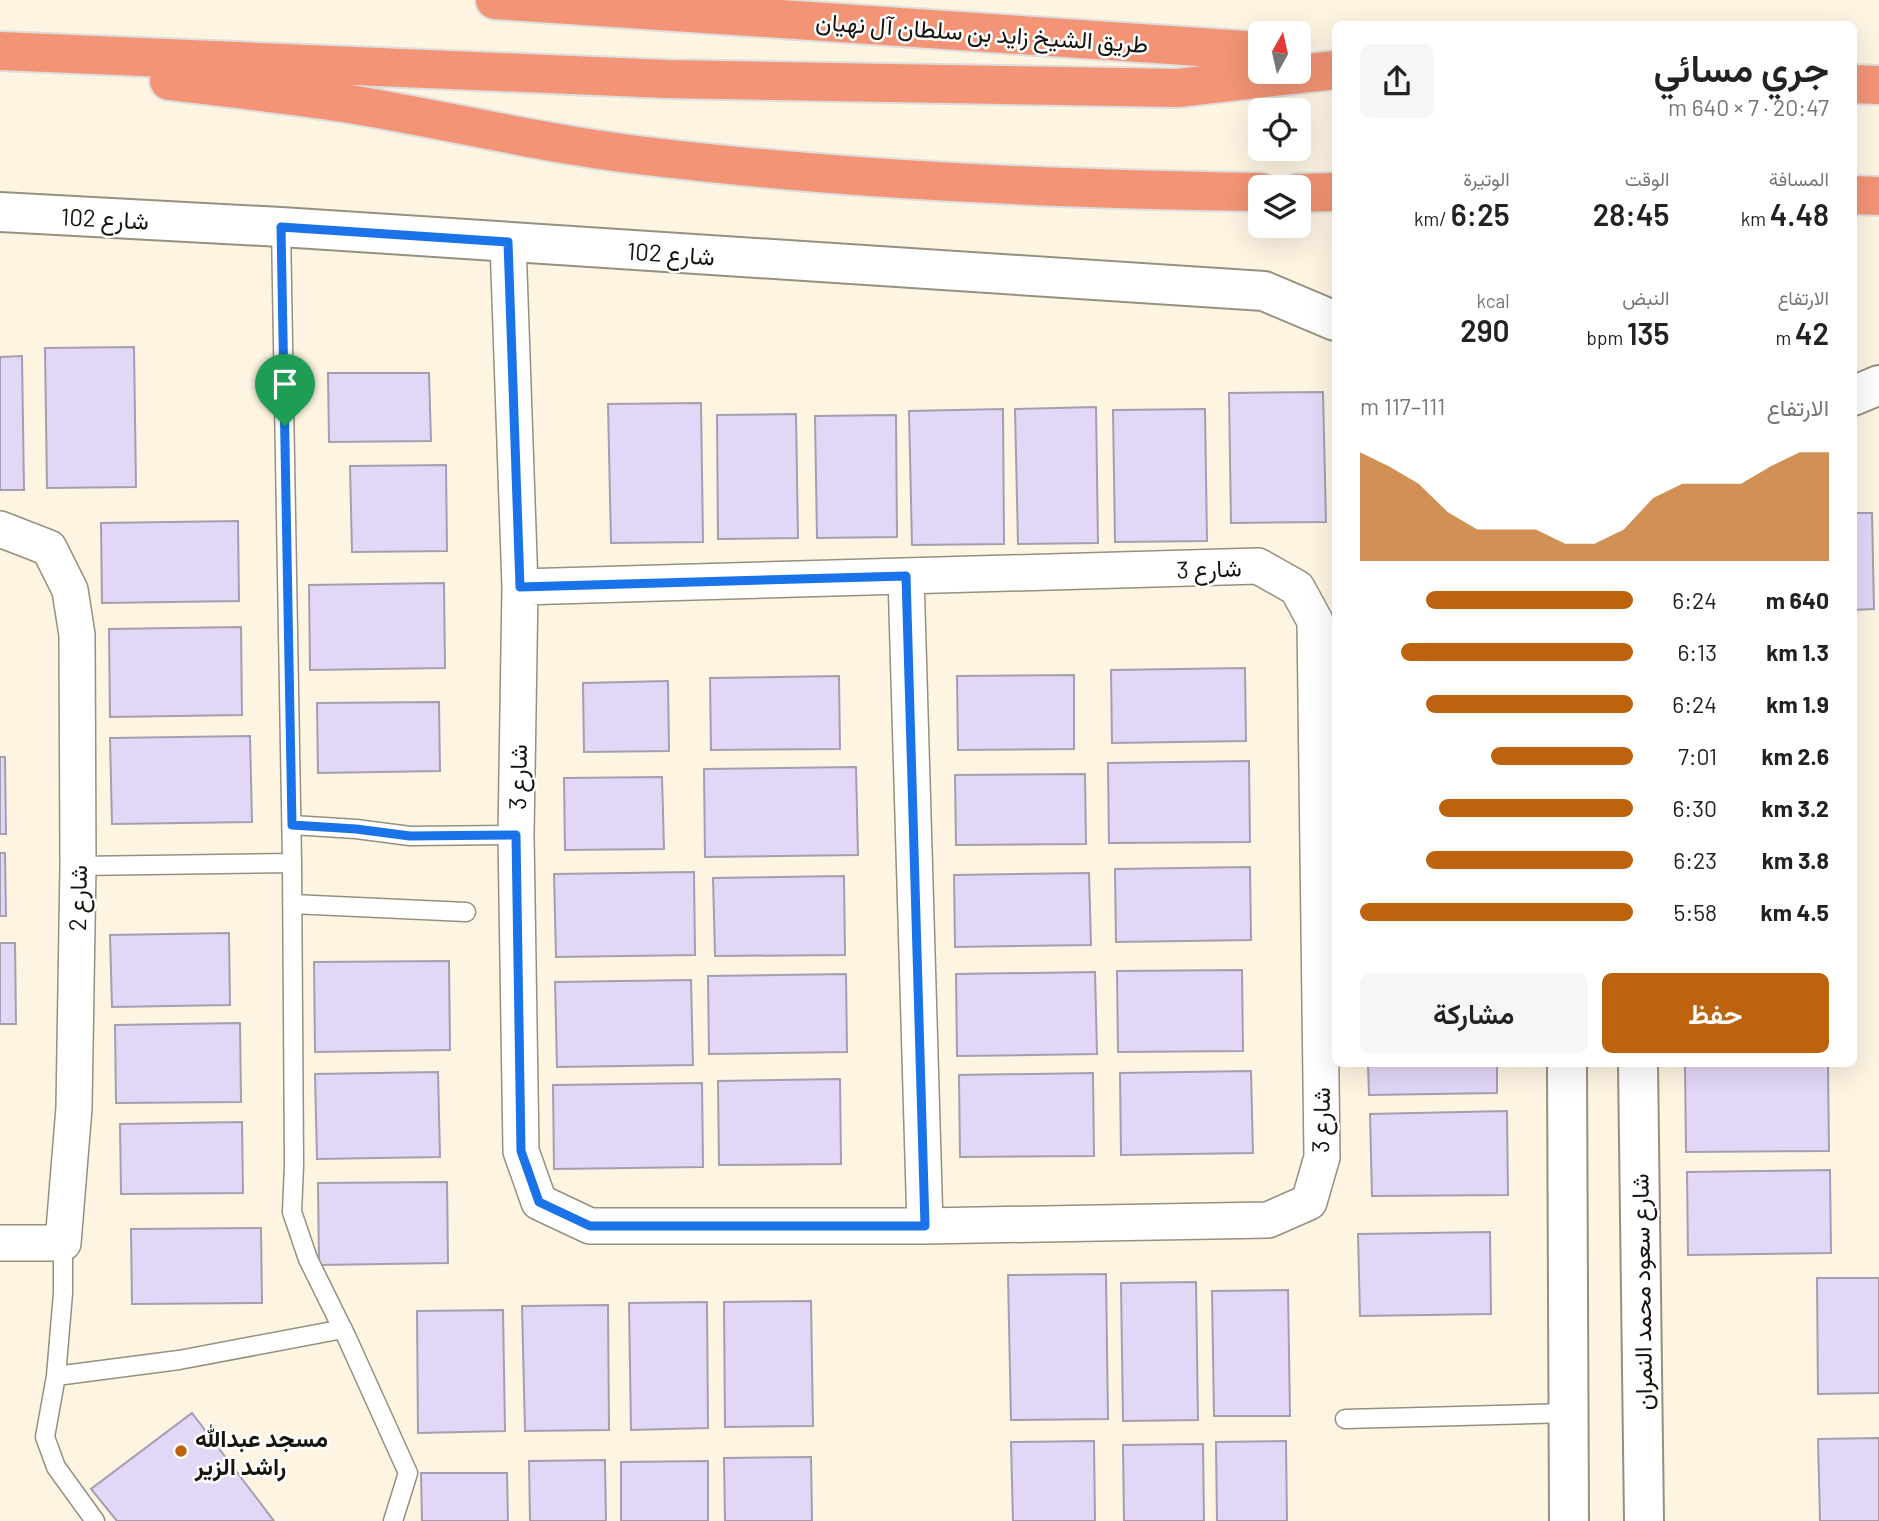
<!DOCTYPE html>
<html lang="ar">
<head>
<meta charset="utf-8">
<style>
  body { margin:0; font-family:Barlow,Vazirmatn,sans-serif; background:#f6f6f6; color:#222; direction:rtl; height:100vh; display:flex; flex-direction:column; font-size:26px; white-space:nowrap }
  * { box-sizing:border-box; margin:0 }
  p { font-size:23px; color:#767676 }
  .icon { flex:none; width:38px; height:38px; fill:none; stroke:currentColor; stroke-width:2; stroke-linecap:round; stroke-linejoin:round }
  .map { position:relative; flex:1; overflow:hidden; direction:ltr }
  .side { position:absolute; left:1332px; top:21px; width:525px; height:1046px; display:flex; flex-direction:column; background:#fff; border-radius:10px; box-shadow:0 7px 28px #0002; direction:rtl }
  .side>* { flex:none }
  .needle { width:46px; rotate:8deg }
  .buttons { position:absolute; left:1248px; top:21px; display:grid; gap:14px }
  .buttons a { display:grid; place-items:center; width:63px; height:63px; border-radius:10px; background:#fff; box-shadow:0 7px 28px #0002; font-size:35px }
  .pin { position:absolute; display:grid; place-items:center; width:60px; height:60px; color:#fff; margin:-72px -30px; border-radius:50% 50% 50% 0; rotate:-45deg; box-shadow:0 0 7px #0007 }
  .pin .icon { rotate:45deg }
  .round { display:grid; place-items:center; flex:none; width:74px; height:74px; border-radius:10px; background:#f6f6f6 }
  .headline { display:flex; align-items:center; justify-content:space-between; height:119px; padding:0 28px }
  h1 { font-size:38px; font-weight:600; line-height:52px }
  .stats { display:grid; grid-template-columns:repeat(3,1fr); gap:10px; height:119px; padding:7px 28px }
  .stats div { display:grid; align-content:center }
  .stats b { font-size:30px; font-weight:600 }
  .stats small { font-size:19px; font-weight:400 }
  .stats p { font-size:19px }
  .chart { height:196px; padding:14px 28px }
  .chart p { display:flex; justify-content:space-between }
  .chart svg { width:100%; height:126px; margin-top:7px; fill:#be630d; opacity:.7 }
  .primary-button { display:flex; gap:14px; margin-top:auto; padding:14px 28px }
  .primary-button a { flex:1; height:80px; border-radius:10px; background:#be630d; color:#fff; font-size:28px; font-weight:600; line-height:80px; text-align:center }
  .primary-button a+a { background:#f6f6f6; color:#222 }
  ul { padding:0 28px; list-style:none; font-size:23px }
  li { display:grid; grid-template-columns:112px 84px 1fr; align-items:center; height:52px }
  li i { height:18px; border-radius:9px; background:#be630d }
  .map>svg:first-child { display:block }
  .building { fill:#e3d7f8; stroke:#a49eaf; stroke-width:2 }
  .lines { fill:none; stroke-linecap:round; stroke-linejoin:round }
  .lane-casing { stroke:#978f7f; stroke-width:21 }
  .street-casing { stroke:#978f7f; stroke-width:38 }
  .secondary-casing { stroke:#978f7f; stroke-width:42 }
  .highway-casing { stroke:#dfdedd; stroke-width:42 }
  .lane { stroke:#fff; stroke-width:18 }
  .street { stroke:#fff; stroke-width:35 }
  .secondary { stroke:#fff; stroke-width:38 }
  .highway { stroke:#f29475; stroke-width:38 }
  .route-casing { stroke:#fff; stroke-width:14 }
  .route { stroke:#1a73e8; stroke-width:9 }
  .poi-dot { fill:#be630d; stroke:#fff; stroke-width:2.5 }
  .labels { text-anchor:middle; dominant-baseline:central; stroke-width:5; stroke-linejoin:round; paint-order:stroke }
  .street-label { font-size:24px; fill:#17140e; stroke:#fff }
  .poi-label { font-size:24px; font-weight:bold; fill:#17140e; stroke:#fff; text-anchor:start }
</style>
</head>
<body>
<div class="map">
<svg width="1879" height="1521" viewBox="0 0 1879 1521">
  <rect width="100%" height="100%" fill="#fdf4e2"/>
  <path class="building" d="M134,347L136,487L47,488L45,348Z
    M22,356L24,490H0V357Z
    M328,373H429L431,441L329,442Z
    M1323,392L1326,522L1231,523L1229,393Z
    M701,403L703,542L611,543L608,404Z
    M1096,407L1098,543L1018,544L1015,409Z
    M1003,409L1004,544L912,545L909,411Z
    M1205,409L1207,541L1115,542L1113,410Z
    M796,414L798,538L718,539L717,415Z
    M896,415L897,537L817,538L815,416Z
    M446,465L447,551L352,552L350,466Z
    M1853,513H1872L1874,609L1853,610Z
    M238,521L239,601L102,603L101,523Z
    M444,583L445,668L310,670L309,585Z
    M241,627L242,715L110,717L109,629Z
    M1245,668L1246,741L1112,743L1111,670Z
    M1074,675V749L958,750L957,676Z
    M839,676L840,749L711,750L710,678Z
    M668,681L669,751L584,752L583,683Z
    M439,702L440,771L318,773L317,703Z
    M250,736L252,822L112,824L110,738Z
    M0,757H5L6,834H0Z
    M1249,761L1250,842L1109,843L1108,763Z
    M856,767L858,855L705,857L704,769Z
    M1085,774L1086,844L956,845L955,775Z
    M662,777L664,849L565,850L564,778Z
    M0,853H5L6,916H0Z
    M1250,867L1251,940L1116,942L1115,869Z
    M694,872L695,955L556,957L554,874Z
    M1089,873L1091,945L955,947L954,875Z
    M844,876L845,955L715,956L713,878Z
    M229,933L230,1005L112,1007L110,935Z
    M0,943H15L16,1024H0Z
    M449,961L450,1050L315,1052L314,962Z
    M1242,970L1243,1051L1118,1052L1117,971Z
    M1095,972L1097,1054L957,1056L956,974Z
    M846,974L847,1052L709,1054L708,976Z
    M691,980L693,1065L557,1067L555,982Z
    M240,1023L241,1102L116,1103L115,1025Z
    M1368,1064H1497V1093L1369,1095Z
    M1828,1064L1829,1151L1686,1152L1685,1066Z
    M1251,1071L1253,1153L1121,1155L1120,1073Z
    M438,1072L440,1157L317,1159L315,1074Z
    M1093,1073L1094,1156L960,1157L959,1075Z
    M840,1079L841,1164L719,1165L718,1081Z
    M702,1083L703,1167L554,1169L553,1085Z
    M1507,1111L1508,1195L1372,1196L1370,1114Z
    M242,1122L243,1193L121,1194L120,1124Z
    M1830,1170L1831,1253L1688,1255L1687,1172Z
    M447,1182L448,1263L319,1265L318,1183Z
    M261,1228L262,1303L132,1304L131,1229Z
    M1490,1232L1491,1314L1360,1316L1358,1234Z
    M1106,1274L1108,1419L1011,1420L1008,1275Z
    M1817,1278H1879V1393L1818,1394Z
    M1196,1282L1198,1420L1123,1421L1121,1283Z
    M1288,1290L1290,1416H1214L1212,1291Z
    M811,1301L813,1426L725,1427L724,1302Z
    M707,1302L708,1428L631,1430L629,1303Z
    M608,1305L609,1430L525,1431L522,1306Z
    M503,1310L505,1431L418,1433L417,1311Z
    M192,1413L274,1521H117L91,1489Z
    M1879,1438V1521H1820L1818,1439Z
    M1094,1441L1095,1521H1013L1011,1442Z
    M1286,1441L1287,1521H1217L1216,1442Z
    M1203,1444L1204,1521H1124L1123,1445Z
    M811,1457L812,1521H725L724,1458Z
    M605,1460L606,1521H530L529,1461Z
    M708,1461V1521H621V1462Z
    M421,1473H507L508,1521H422Z"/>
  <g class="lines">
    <defs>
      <path id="lane" d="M281,227L292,863L294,1165L292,1212L308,1259L347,1338L408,1473L393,1521
        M292,825L356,829L410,836L516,835
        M78,866L292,863
        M292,904L466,912
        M63,1243V1293L56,1376L45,1437L56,1467L95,1521
        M56,1376L179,1360L343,1329
        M1345,1419L1568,1413"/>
      <path id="street" d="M508,242L520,587L516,835L521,1151L539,1202L590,1226H925L1268,1220L1309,1202L1322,1157L1315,621L1297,588L1258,566L520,587
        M0,529L49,548L70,590L77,635L78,866L74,1108L63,1243H0
        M906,576L925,1226"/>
      <path id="secondary" d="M0,212L281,227L1264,291L1335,321
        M1853,396L1879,385
        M1567,1064L1569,1521
        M1638,1064L1644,1521"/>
      <path id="highway" d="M495,0L1260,51
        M0,51L666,79L1178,88L1335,70
        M169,81C227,88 286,94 344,103C442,119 539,143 638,155C844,180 1052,189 1260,192
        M1853,84L1879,85
        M1298,193L1335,192
        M1853,195L1879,196"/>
    </defs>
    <use href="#lane" class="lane-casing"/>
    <use href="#street" class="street-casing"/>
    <use href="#secondary" class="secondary-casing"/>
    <use href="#highway" class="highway-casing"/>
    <use href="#lane" class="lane"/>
    <use href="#street" class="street"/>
    <use href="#secondary" class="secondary"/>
    <use href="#highway" class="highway"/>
  </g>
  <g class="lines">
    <defs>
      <path id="route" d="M281,227L508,242L520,587L906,576L925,1226H590L539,1202L521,1151L516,835L410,836L356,829L292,825Z"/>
    </defs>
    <use href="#route" class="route-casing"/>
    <use href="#route" class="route"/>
  </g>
  <circle class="poi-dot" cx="181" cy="1451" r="7"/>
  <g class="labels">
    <g class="street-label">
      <text transform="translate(982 32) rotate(4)">طريق الشيخ زايد بن سلطان آل نهيان</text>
      <text transform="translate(105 218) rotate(3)">شارع 102</text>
      <text transform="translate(671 253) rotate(4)">شارع 102</text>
      <text transform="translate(1209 568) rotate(-2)">شارع 3</text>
      <text transform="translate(517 777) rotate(-89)">شارع 3</text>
      <text transform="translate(77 898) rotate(-89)">شارع 2</text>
      <text transform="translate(1320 1120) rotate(-89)">شارع 3</text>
      <text transform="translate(1641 1292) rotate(-91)">شارع سعود محمد النمران</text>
    </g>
    <g class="poi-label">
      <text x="195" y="1437">مسجد عبدالله<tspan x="195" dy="28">راشد الزير</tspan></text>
    </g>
  </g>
</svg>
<div class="buttons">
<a><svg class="needle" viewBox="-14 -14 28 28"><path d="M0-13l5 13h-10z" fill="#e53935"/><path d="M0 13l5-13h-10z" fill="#767676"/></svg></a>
<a><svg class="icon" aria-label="locate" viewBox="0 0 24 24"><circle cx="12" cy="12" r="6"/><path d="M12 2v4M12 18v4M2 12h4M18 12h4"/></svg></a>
<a><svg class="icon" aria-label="layers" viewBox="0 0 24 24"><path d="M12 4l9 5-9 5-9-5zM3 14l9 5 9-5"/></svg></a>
</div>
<div class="pin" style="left:285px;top:426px;background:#1e9e55"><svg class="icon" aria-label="arrive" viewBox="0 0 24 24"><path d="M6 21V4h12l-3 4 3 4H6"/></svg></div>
<section class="side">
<div class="headline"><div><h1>جري مسائي</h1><p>20:47 · 7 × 640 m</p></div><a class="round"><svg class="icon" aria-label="share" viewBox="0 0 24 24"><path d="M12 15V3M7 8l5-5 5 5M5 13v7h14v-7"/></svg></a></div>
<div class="stats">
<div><p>المسافة</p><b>4.48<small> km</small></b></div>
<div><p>الوقت</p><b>28:45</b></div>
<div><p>الوتيرة</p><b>6:25<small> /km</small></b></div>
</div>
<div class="stats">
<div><p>الارتفاع</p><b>42<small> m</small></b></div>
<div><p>النبض</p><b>135<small> bpm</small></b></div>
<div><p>kcal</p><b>290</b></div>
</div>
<div class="chart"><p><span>الارتفاع</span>111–117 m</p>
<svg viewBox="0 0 160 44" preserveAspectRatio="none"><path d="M0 44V6L10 11L20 17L30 27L40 33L50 33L60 33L70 38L80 38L90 33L100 22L110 17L120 17L130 17L140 11L150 6L160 6V44z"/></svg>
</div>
<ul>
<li><b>640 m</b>6:24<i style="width:76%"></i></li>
<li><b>1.3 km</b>6:13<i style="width:85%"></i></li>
<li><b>1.9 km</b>6:24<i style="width:76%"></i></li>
<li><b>2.6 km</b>7:01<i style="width:52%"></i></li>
<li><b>3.2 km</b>6:30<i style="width:71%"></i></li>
<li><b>3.8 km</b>6:23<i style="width:76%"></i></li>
<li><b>4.5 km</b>5:58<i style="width:100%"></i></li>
</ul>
<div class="primary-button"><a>حفظ</a><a>مشاركة</a></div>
</section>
</div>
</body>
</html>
